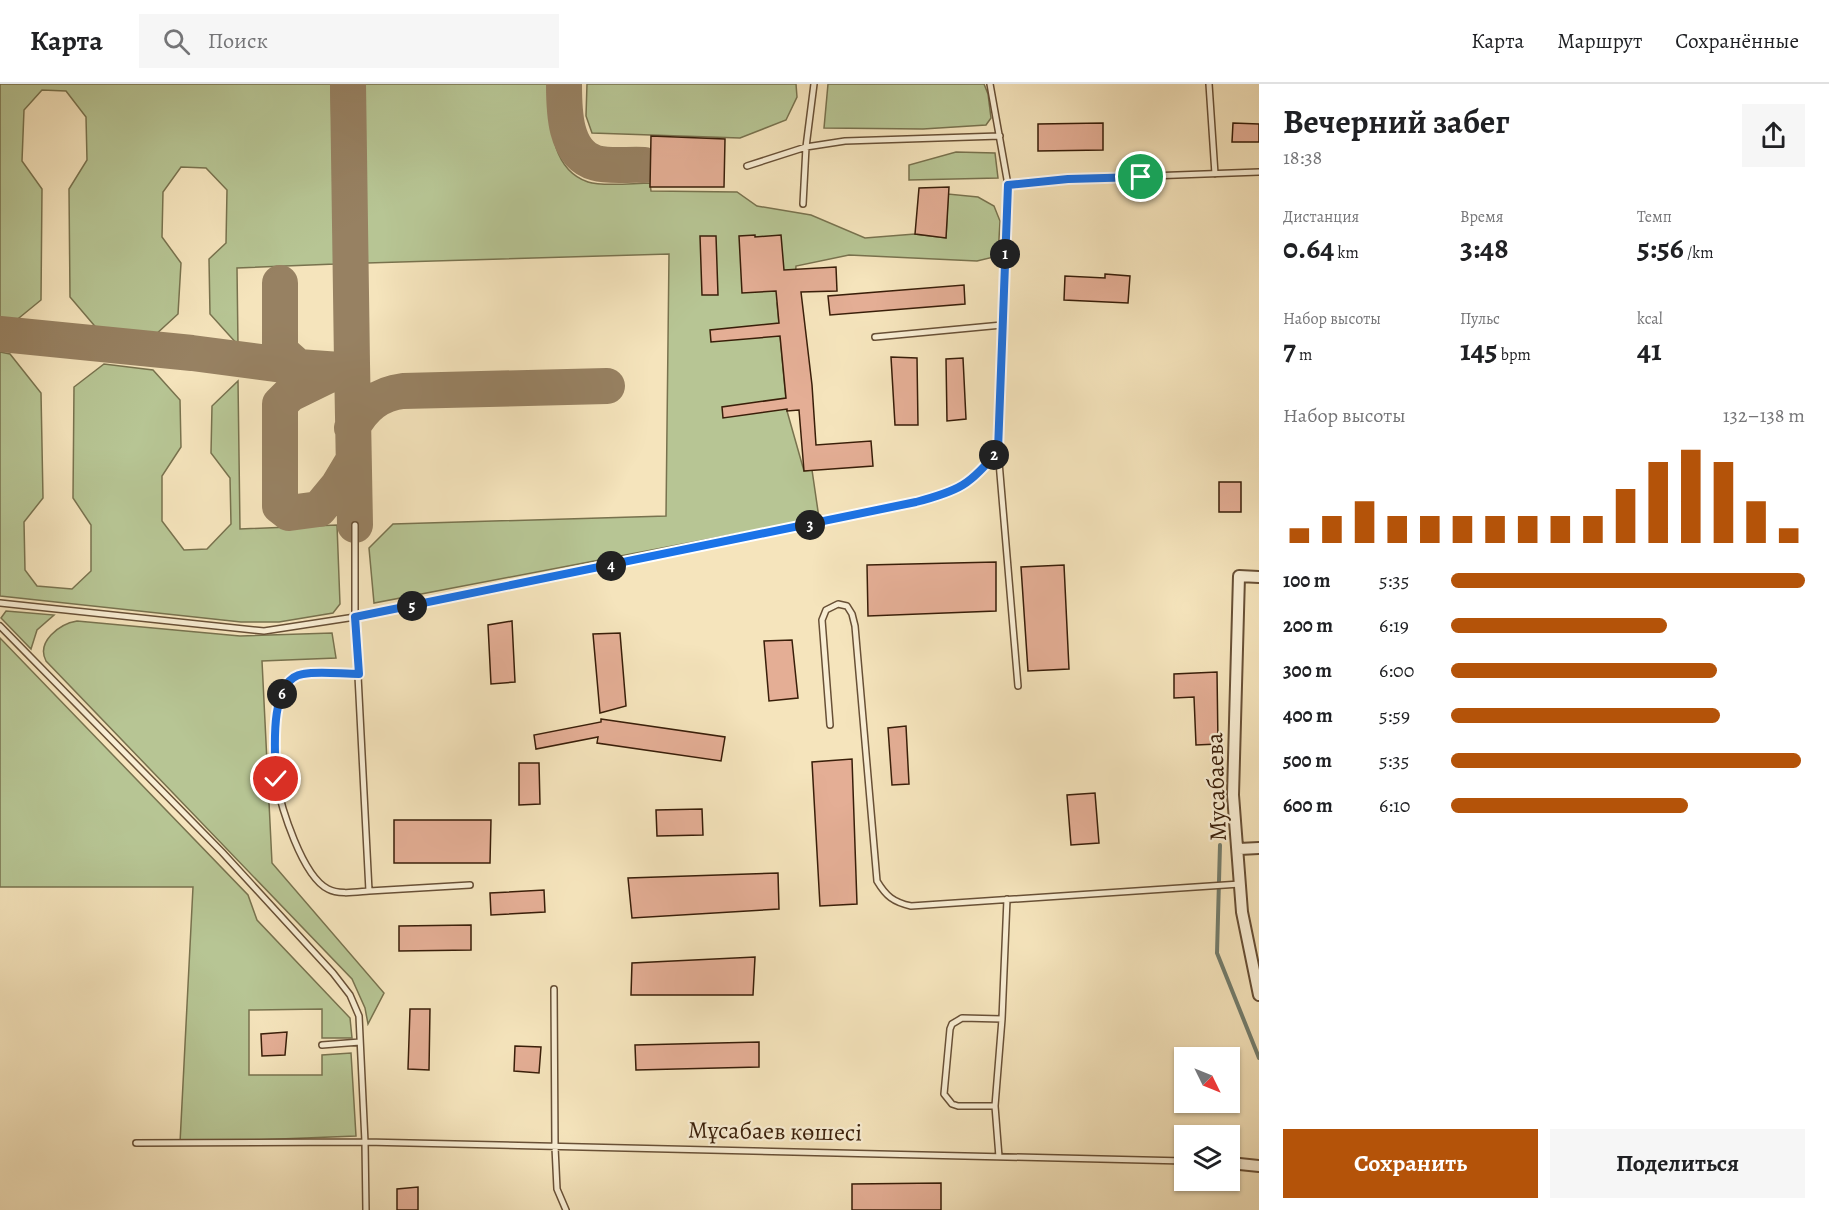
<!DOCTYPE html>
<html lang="ru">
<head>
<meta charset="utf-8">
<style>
  body { margin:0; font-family:Alegreya,serif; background:#f6f6f6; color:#202124; height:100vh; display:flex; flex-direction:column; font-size:22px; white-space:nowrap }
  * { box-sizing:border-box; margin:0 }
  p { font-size:20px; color:#757577 }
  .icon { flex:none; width:33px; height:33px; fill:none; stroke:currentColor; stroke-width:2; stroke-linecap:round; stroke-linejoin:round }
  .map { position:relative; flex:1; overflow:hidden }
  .details { display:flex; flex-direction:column; background:#fff; width:570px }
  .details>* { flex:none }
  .needle { width:39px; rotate:133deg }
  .controls { position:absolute; left:1174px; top:963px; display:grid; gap:12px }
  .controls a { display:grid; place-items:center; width:66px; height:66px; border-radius:0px; background:#fff; box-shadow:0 2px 4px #0004; font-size:30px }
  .pin { position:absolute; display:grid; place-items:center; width:51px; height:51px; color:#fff; margin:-26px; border:3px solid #fff; border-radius:50%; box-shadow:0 2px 6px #0007 }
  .km { position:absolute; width:30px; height:30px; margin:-15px; border-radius:50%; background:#222; color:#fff; font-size:16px; line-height:30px; text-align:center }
  .round { display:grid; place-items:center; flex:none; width:63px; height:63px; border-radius:0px; background:#f6f6f6 }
  .head { display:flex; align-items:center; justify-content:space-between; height:102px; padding:0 24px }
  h1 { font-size:33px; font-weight:600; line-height:45px }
  .figures { display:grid; grid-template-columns:repeat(3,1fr); gap:9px; height:102px; padding:6px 24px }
  .figures div { display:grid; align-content:center }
  .figures b { font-size:30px; font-weight:600 }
  .figures small { font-size:16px; font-weight:400 }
  .figures p { font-size:16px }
  .chart { height:168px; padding:12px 24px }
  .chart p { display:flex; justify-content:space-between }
  .chart svg { width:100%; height:108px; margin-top:6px; stroke:#b45309; stroke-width:6 }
  .cta { display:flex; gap:12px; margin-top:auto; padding:12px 24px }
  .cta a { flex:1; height:69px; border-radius:0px; background:#b45309; color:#fff; font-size:24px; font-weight:600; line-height:69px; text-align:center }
  .cta a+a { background:#f6f6f6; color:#202124 }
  ul { padding:0 24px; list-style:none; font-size:20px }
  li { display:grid; grid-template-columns:96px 72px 1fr; align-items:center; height:45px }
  li i { height:15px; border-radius:8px; background:#b45309 }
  header { display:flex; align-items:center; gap:36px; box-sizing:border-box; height:84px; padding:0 30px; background:#fff; border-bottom:2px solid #e0e0e0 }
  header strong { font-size:28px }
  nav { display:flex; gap:33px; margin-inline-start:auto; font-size:21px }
  .search { width:420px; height:54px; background:#f6f6f6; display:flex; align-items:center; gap:15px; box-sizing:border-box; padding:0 21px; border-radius:0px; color:#757577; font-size:22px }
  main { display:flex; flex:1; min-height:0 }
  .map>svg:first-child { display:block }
  .green { fill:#b7c594; stroke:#78724e; stroke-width:1.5 }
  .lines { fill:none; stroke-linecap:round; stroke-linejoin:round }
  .stream { stroke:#747e6e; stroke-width:4 }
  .taxiway { stroke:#978162; stroke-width:36 }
  .building { fill:#e4ae95; stroke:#391e09; stroke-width:1.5 }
  .service-casing { stroke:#685036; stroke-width:8 }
  .minor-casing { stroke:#685036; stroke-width:14 }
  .service { stroke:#f8edd3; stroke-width:5 }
  .minor { stroke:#f8edd3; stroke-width:10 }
  .route-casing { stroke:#fff; stroke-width:12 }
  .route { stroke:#1a73e8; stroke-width:8 }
  .labels { text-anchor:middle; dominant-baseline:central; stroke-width:4.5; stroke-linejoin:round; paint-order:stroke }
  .street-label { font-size:24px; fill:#391e09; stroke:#f8edd3 }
</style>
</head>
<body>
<header>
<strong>Карта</strong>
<div class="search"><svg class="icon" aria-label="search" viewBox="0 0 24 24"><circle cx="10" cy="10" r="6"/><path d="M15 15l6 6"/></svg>Поиск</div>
<nav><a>Карта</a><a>Маршрут</a><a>Сохранённые</a></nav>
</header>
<main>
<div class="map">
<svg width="1259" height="1126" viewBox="0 0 1259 1126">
  <rect width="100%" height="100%" fill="#f5e4bc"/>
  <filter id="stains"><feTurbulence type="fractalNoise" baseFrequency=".00333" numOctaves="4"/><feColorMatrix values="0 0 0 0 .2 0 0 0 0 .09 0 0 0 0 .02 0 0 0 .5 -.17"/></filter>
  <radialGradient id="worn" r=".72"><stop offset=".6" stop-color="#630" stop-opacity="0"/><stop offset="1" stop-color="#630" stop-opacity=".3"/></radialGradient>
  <path class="green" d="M0,0H331L335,180L237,184L238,261L210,230L209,175L226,159L227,106L206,84L181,83L163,108L162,153L181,179L178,230L154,252L99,247L70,213L69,105L87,76L86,33L66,7L42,6L24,26L22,77L42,105L41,216L14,238L0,236Z
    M363,0H549C551,35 548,84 588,98C603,103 634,99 650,99L651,107L737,108L757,122L811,131L865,154L915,150L946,154L948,110L978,113L994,122L1000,137L998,172L977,177L849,171L796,182L794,209L777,219L787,327L804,387L812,386L819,434L374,519L369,464L393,440L666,432L669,170L367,179Z
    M587,0H796L797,13L786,36L740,54L592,49L586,32Z
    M828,0H984L988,10L991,34L986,41L923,45L824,44Z
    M956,68L995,69L998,94L909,96V81Z
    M0,268L10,270L41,309L43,414L24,438L25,486L37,502L72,505L91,487V441L73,414L74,303L104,280L153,286L180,316L181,363L162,392V437L184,466L207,465L231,440L230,394L211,369L212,322L238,297L240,445L337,441L340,520L333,529L279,538H241L0,512Z
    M6,527L54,531L37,546L31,565L1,534Z
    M77,537L240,552L332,549L336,574L262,577L272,779L384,909L368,940L365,924L352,895L46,577C36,558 59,540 77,537Z
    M0,554L248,811L257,836L350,934L352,954H322V925L249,926V991H322V971L351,969L356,1052L180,1059L193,803H0Z"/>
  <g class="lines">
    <path class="stream" d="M1220,761L1217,869L1259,974"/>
    <path class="taxiway" d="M348,0L352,279
      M564,0C564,26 564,70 596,79C610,83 629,80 644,81
      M280,199V267L298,283
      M0,250L192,269L298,283L340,286L352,279L355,441
      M337,287L290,310L280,320V422L289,429L319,425L338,402L353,377
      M352,344C364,322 379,310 403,307L607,302"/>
  </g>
  <path class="building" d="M1103,39V66L1038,67V40Z
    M1233,39L1259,40V58H1232Z
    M651,52L725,55L724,103H650Z
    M949,103L946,154L915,150L919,104Z
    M755,151V153L781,151L784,186L836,183L837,207L801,208L812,301L816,361L871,357L873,382L804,387L799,326L787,327V325L723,334L722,323L786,314L780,252L711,258L710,246L779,239L776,207L742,209L739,152Z
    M700,152H716L718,211H702Z
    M1105,190L1130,192L1128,219L1064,216L1065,192L1105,194Z
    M964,201L965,220L830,231L828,212Z
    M891,273L917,274L918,341H895Z
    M963,274L966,335L947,337L946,275Z
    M1219,398H1241V428H1219Z
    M996,478V527L868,532L867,481Z
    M1064,481L1069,585L1028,587L1021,483Z
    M512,537L515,598L491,600L488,541Z
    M620,549L626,622L600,629L593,550Z
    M792,556L798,614L769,617L764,557Z
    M1217,588L1218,660L1196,661L1194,613L1174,614V590Z
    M601,635L725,653L721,677L597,659L598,653L536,665L534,651L601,638Z
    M906,642L909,700L892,701L888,644Z
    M852,675L857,820L820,822L812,678Z
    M519,679H539L540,720L519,721Z
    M1095,709L1099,759L1071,761L1067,711Z
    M702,725L703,751L657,752L656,726Z
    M394,736H491L490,779H394Z
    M778,789L779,825L632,834L628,794Z
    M544,806L545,828L491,831L490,809Z
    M471,841V866L399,867V842Z
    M755,873L753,911H631L632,879Z
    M410,925H430L429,986L408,985Z
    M287,948L285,971L262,972L261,950Z
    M759,958V983L636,986L635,961Z
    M515,962L541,963L539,989L514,987Z
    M941,1099V1126H852V1100Z
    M418,1103V1126H397V1105Z"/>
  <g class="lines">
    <defs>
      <path id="service" d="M990,0L1008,101
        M1209,0L1215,90
        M747,82L806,63L845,57L1000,52
        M803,120L806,63L814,0
        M875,253L1002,241
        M355,441V533L369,807L470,801
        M0,519L264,547L355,533L916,419C958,408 971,401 998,366
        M0,542L222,768L333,889L350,911L359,932L365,1058L136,1059
        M359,590C343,590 303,585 292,595C271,612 271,671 276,696C281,723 302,792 328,805C339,811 356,808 369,807
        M1018,602L998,366L1008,101L1068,95L1259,88
        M830,641L822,536L826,526L838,520L847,522L852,530L855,542L877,797C886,812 893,818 911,822L1240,800
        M554,905L555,1063L557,1105L566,1126
        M322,961L360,958
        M995,1022H958L952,1020L944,1010L950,945L952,940L962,934L1002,935
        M999,1073L995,1022L1002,935L1007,815
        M366,1126L365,1058L1185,1077"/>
      <path id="minor" d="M1259,493L1239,492L1233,711L1242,828L1259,911
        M1239,765L1259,764
        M1230,1079L1259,1082"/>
    </defs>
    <use href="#service" class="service-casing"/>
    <use href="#minor" class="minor-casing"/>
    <use href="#service" class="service"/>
    <use href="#minor" class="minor"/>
  </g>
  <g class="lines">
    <defs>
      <path id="route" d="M276,695C275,670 268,595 303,590C320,587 341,590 359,590L355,533L916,418C958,407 971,401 998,366L1008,101L1068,95L1141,93"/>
    </defs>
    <use href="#route" class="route-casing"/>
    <use href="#route" class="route"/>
  </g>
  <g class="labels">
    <g class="street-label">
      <text transform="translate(1216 703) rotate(-92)">Мусабаева</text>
      <text transform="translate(775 1047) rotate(1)">Мұсабаев көшесі</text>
    </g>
  </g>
  <rect width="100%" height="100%" filter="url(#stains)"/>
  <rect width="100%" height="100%" fill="url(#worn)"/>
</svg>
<div class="controls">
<a><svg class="needle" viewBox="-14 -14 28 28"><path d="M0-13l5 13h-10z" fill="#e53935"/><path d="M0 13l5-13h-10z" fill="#757577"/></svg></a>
<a><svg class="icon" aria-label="layers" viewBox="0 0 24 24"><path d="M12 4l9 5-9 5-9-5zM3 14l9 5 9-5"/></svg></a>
</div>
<div class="pin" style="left:1141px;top:93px;background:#1e9e55"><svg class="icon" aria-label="arrive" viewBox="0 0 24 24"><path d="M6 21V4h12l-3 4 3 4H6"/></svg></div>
<div class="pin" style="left:276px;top:695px;background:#d93025"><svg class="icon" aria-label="check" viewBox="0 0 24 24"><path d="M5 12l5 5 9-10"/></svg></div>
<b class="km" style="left:1005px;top:170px">1</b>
<b class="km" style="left:994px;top:371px">2</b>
<b class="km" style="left:810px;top:441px">3</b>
<b class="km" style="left:611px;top:482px">4</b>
<b class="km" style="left:412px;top:522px">5</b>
<b class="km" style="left:282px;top:610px">6</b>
</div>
<section class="details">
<div class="head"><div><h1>Вечерний забег</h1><p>18:38</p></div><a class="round"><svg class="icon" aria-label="share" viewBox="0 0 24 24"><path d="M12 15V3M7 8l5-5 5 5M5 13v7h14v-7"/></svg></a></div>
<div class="figures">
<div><p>Дистанция</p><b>0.64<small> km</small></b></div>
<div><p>Время</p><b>3:48</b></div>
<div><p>Темп</p><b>5:56<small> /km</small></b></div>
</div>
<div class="figures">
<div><p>Набор высоты</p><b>7<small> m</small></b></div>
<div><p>Пульс</p><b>145<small> bpm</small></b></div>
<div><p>kcal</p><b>41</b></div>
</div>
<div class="chart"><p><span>Набор высоты</span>132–138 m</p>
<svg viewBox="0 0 160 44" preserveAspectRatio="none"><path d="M5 44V38M15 44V33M25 44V27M35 44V33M45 44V33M55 44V33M65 44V33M75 44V33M85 44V33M95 44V33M105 44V22M115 44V11M125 44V6M135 44V11M145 44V27M155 44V38"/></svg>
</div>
<ul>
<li><b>100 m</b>5:35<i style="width:100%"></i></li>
<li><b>200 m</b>6:19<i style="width:61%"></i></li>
<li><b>300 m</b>6:00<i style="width:75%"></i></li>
<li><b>400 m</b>5:59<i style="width:76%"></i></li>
<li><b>500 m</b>5:35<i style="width:99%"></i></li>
<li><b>600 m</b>6:10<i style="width:67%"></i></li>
</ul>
<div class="cta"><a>Сохранить</a><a>Поделиться</a></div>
</section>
</main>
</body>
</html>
